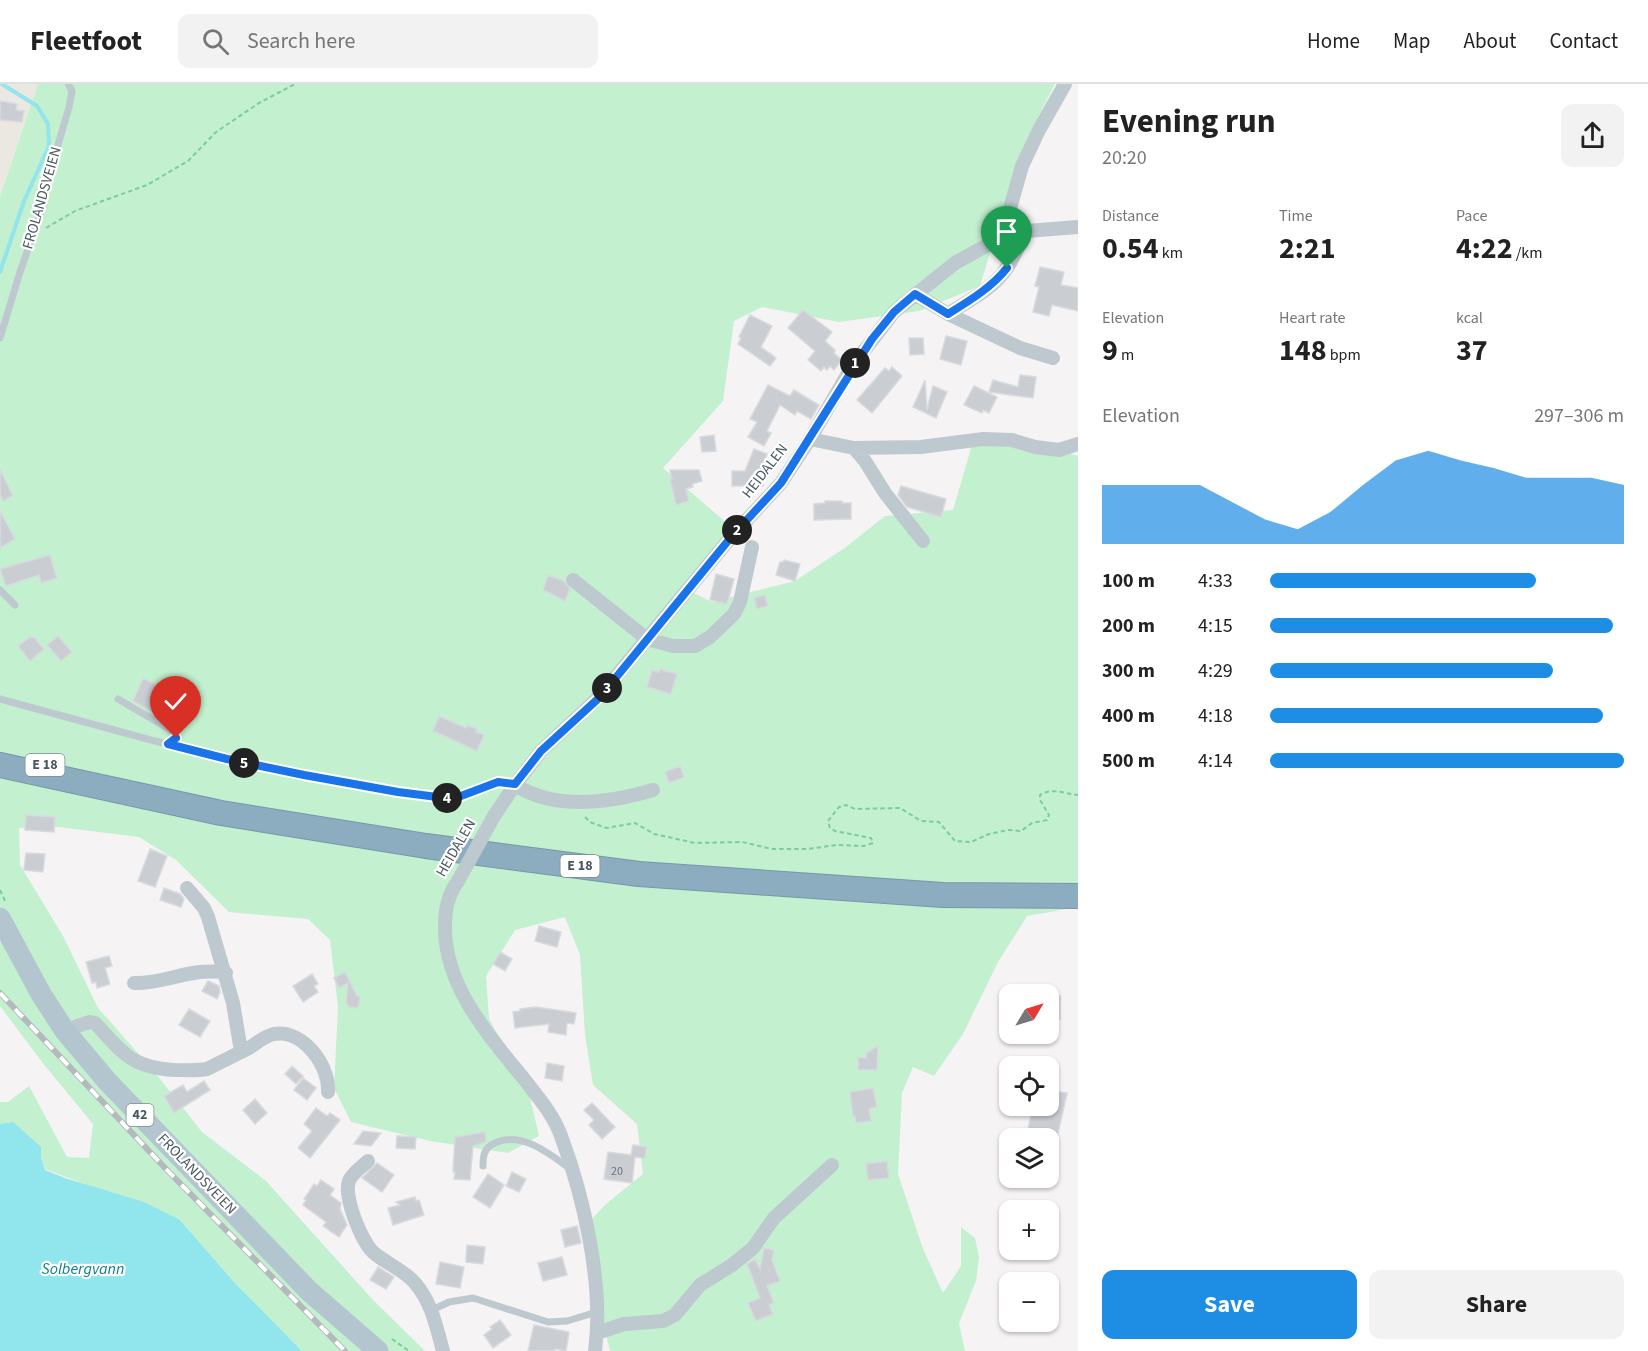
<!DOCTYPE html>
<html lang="en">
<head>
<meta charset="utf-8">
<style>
  body { margin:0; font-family:"Source Sans 3",sans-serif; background:#f2f2f2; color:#222; height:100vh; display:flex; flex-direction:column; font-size:22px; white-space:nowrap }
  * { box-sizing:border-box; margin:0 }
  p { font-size:20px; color:#767676 }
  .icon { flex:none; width:33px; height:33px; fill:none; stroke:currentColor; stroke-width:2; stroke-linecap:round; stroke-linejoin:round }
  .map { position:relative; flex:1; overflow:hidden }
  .details { display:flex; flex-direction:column; background:#fff; width:570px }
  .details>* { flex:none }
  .needle { width:39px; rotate:52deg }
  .tools { position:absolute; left:999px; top:900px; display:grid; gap:12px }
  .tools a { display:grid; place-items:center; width:60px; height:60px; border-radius:12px; background:#fff; box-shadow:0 2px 4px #0004; font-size:30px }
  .pin { position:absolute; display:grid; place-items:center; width:51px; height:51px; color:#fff; margin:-62px -26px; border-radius:50% 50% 50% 0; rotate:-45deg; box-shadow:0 0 6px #0007 }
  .pin .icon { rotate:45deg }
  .km { position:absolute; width:30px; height:30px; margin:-15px; border-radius:50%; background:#222; color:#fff; font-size:16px; line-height:30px; text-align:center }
  .round { display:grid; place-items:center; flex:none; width:63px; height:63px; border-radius:12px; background:#f2f2f2 }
  .overview { display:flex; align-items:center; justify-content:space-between; height:102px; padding:0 24px }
  h1 { font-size:33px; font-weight:700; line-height:45px }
  .figures { display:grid; grid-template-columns:repeat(3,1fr); gap:9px; height:102px; padding:6px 24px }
  .figures div { display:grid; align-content:center }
  .figures b { font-size:30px; font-weight:700 }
  .figures small { font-size:16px; font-weight:400 }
  .figures p { font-size:16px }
  .chart { height:168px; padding:12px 24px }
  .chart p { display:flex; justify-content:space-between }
  .chart svg { width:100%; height:108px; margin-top:6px; fill:#1d8ee4; opacity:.7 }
  .cta { display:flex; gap:12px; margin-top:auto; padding:12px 24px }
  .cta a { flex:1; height:69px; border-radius:12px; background:#1d8ee4; color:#fff; font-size:24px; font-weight:700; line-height:69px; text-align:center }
  .cta a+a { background:#f2f2f2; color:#222 }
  ul { padding:0 24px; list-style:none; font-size:20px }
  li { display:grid; grid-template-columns:96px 72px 1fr; align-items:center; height:45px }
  li i { height:15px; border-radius:8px; background:#1d8ee4 }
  header { display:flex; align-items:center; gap:36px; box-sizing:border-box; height:84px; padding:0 30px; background:#fff; border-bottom:2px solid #e0e0e0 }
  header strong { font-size:28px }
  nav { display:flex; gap:33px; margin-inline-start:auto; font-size:21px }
  .search { width:420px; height:54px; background:#f2f2f2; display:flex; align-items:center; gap:15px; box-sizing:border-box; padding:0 21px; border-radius:12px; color:#767676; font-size:22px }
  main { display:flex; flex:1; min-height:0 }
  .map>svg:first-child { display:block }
  .commercial { fill:#ebe7e1 }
  .green { fill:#c3f0cf }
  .water { fill:#91e5ec }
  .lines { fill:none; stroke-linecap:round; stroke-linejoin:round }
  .stream { stroke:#91e5ec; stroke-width:4 }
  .building { fill:#caced2; stroke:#d7dade; stroke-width:1.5 }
  .highway-casing { stroke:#7797ac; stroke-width:26 }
  .path { stroke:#7bce9b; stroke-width:2; stroke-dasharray:4.5 3; stroke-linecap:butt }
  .lane { stroke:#bec9cf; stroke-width:7 }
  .street { stroke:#bec9cf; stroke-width:14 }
  .primary { stroke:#b3c6d0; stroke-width:21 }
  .highway { stroke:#8cacc0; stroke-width:24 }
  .rail-casing { stroke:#b5b9bd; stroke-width:6 }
  .rail { stroke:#fff; stroke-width:4; stroke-dasharray:11; stroke-linecap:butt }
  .street-bridge { stroke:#bec9cf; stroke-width:14 }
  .route-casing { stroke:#fff; stroke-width:12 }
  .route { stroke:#1a73e8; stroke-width:8 }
  .labels { text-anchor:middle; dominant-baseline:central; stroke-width:4.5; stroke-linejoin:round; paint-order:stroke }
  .number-label { font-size:12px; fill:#6a767c }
  .shield { fill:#fff; stroke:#808b90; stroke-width:1.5 }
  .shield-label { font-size:14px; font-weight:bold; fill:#4a5960 }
  .street-label { font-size:15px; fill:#4a5960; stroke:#fff }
  .water-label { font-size:16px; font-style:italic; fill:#0f7e88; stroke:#fff }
</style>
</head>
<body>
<header>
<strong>Fleetfoot</strong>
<div class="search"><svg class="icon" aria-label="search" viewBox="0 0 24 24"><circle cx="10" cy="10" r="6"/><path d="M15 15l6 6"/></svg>Search here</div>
<nav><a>Home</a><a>Map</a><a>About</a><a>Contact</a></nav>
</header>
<main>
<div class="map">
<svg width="1078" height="1267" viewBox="0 0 1078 1267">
  <rect width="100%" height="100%" fill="#f5f3f3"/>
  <path class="commercial" d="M0,0H38L0,113Z"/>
  <path class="green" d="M38,0H1055L1030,49L1003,125L980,202L919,227L839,238L762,223L734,237L723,317L663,384L730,442L692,500L690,507L712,518L795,497L846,463L885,432L953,426L972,361L1015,353L1078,372V823L1027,832L998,878L963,950L934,992L913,983L902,1009L898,1090L923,1165L943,1209L961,1182V1143L975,1154L979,1173L976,1197L959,1239L965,1267H610L598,1220L587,1140L606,1120L643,1090L637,1040L593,1001L585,951L580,871L565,833L515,846L486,892L489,935L528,1005L539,1052L508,1069L430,1057L351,1038L334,1004L338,923L330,856L308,835L229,828L176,776L139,753L58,743L19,744L20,781L63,852L98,924L152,985L202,1048L266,1097L373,1216L425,1267H302L234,1198L180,1136L45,1085L41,1073L13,1038L0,1040V1018H8L29,1002L67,1073L89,1074L93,1040L42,978L0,922V113Z"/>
  <path class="water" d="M13,1038L41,1063V1073L45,1086L65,1094L144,1118L180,1136L234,1198L302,1267H0V1040Z"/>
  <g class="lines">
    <path class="stream" d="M0,188L24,117L49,62L48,40L37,22L2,0"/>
  </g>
  <path class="building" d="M0,17L17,20L16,26L24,27L22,38L0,36Z
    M1040,183L1064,188L1061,201L1078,204V227L1052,221L1049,232L1033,228L1039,203L1035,202Z
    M803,226L832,248L825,257L835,266L834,269L842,276L834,286L830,282L827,286L824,283L821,287L808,276L815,267L788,244Z
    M750,231L772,242L761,263L776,274L770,282L738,260L741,254L739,253Z
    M946,252L967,257L961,281L940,275Z
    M909,254H923L924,270L910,271Z
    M892,283L902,292L872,329L857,316L885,284L889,287Z
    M1020,291L1036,293L1033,314L989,308L993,296L1018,303Z
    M925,296L927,326L933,302L947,308L936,334L913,323Z
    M768,301L790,312L794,306L819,321L811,335L797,327L795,331L780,321L767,347L771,349L764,362L748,353L757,338L750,335Z
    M974,302L997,313L989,329L983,326L982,329L964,321Z
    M714,351L716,367L702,368L700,353Z
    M754,365L767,370L764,378L763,402H732V387H745Z
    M0,385L13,412L3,417L0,410Z
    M670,386H699L702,397L692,400L693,403L686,405L689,417L676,421L670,395H672Z
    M901,402L946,415L941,433L907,423L898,411Z
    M825,417H842V419H851V435L814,436V420L825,419Z
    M0,427L15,455L0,464Z
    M50,471L57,494L41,499L39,491L6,502L0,485Z
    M784,476L800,480L795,497L776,491L780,478H783Z
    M716,490L734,495L727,520L710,516Z
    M548,491L564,497L570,505L565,517L543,506Z
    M765,511L768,522L757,525L754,514Z
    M58,552L72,568L61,577L47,561Z
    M30,553L32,554L34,553L44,565L30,577L18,562Z
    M660,585L677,590L671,610L647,603L652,586L659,588Z
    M143,594L164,605L152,628L133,617Z
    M439,632L466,644L467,641L477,645L476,648L484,651L477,667L433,647Z
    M680,682L684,693L669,699L665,688Z
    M26,731L55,733L54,748L25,746Z
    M150,765L167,772L155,803L138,797Z
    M26,769L45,770L43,788L24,786Z
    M164,804L180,810L184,815L181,823L160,816Z
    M539,842L561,848L557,863L535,857Z
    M500,868L512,875L505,887L493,880Z
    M109,872L112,882L105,884L110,900L97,904L96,898L92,899L86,878Z
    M345,888L357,912L360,913L358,924L349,923L346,918L348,899L339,904L334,894Z
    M312,890L318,900L314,902L318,908L303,918L293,902Z
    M208,897L219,902L220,908L217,915L202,907Z
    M1048,912H1060V935H1048Z
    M536,923L576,929L574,940L567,939L566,951L548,948L549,940L515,944L513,928L520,927V925Z
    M189,925L210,937L200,953L179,941Z
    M878,962L877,986H858V973L866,974V969Z
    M547,979L564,982L562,997L545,994Z
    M292,982L303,992L296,1000L285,990Z
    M303,994L316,1004L307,1016L294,1006Z
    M204,997L210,1006L174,1029L164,1012L183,1001L187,1008Z
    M873,1004L877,1023L869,1025L871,1037L856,1039L855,1032H853L850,1008Z
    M1048,1006L1067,1009L1057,1054H1026L1033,1022H1048Z
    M255,1015L267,1029L255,1040L243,1026Z
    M592,1019L615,1043L602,1055L589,1041L594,1036L584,1026Z
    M316,1024L327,1032L330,1029L340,1036L310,1074L298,1064L312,1047L304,1040Z
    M363,1047L381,1049L371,1062L354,1060Z
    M485,1048L486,1058L473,1062L470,1096L454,1095L455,1088H453L455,1053Z
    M397,1052L416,1053L415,1065L396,1064Z
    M633,1061L647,1063L645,1074L635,1073L632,1099L604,1095L608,1068L631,1071Z
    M887,1077L889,1094L868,1096L866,1080Z
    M377,1079L394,1091L382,1108L362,1094Z
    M512,1088L526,1095L519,1108L506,1102Z
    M488,1090L504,1101L490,1124L473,1113Z
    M321,1096L334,1105L330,1111L341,1119L340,1125L347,1141L339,1153L323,1142L326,1138L303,1121L306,1116L304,1115L314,1100L317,1102Z
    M415,1113L416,1117L419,1116L424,1131L393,1141L388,1124L400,1121L396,1118Z
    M577,1142L581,1159L565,1163L561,1146Z
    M467,1161L485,1163L483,1180L466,1178Z
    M764,1164L774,1166L772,1176L780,1197L767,1202L774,1219L769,1221L773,1230L756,1237L748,1219L760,1214L747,1180L755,1175L760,1185Z
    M562,1173L567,1191L543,1197L538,1179Z
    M440,1178L464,1183L460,1204L436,1200Z
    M378,1183L394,1193L386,1205L370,1196Z
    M500,1236L511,1251L493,1264L484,1251L492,1245L490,1243Z
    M534,1241L569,1248L566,1267L555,1265V1267H528Z"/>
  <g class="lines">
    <defs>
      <path id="highway" d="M0,681L221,729L426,762L639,790L943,811L1078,812"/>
    </defs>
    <use href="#highway" class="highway-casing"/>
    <path class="path" d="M46,144L75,127L147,101L188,77L216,48L259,19L295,0
      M181,663L304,691L398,708L453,715L500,698
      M585,733L590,738L606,744L635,739L654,750L695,759L742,758L772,765H808L836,761L864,762L873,759L871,754L835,747L830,744L828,737L839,723L846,721L855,725L900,724L921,737L939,738L955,757L971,758L989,750L1008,746L1021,747L1032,739L1047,736L1049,731L1040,716V711C1052,703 1065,710 1078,711
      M0,806L6,819
      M392,1255L409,1267"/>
    <path class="lane" d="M0,254L20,188L44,120V109L69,23L72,7L68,0
      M0,506L15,521
      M0,615L151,656L168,660L176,654V649L118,615
      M483,1082C483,1071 484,1064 495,1059C521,1047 549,1069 569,1084
      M432,1226L449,1218L473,1214L548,1238L567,1237L597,1228"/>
    <path class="street" d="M1002,153L1022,82L1039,46L1065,0
      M915,210L948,230L1020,264L1053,274
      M948,230C968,217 993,205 1007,184C1014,173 1020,159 1027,147
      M810,355L854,364L921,363L983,355L1012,356L1035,363L1059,366L1078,360
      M854,364L865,377L885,409L923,457
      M573,496L647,555L673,562H695L710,553L734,530L740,518L752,463
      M515,701C556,727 609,719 653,706
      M494,732L515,701L541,667L599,613L732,452L781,399L810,355L853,281L894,228L955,179L1002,153L1027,147L1078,143
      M458,797C447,812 445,827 445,844C445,903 489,952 524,995C538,1013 553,1030 561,1052C584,1113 604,1202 595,1267
      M187,804L204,824L208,833L233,919L241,967
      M134,899C165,900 195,882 226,889
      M77,942L90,938L95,939C123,969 130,983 174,986C185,986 196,987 207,985C221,978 235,971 249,964C257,959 264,952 274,950C303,945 330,982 328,1008
      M368,1077C362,1083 352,1089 349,1097C343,1112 362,1159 374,1169C387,1180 404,1186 415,1199C432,1219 436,1242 443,1267
      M597,1249L624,1240L663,1237L675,1231L700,1201L732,1181L753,1164L774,1134L832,1081"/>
    <path class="primary" d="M0,834L41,910L65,947L107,997L309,1207L378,1267"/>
    <use href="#highway" class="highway"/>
    <defs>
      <path id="rail" d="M0,909L166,1085L345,1267"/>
    </defs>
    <use href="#rail" class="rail-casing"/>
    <use href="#rail" class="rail"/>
    <path class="street-bridge" d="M458,797L494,732"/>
  </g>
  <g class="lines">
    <defs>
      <path id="route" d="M176,654L168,660L227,675L304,691L398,708L453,715L498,698L515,700L541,667L600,613L732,452L781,399L872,255L894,228L915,210L948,230C969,217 991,204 1007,184"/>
    </defs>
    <use href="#route" class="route-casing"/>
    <use href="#route" class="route"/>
  </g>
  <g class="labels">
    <g class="number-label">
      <text x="617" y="1087">20</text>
    </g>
    <g class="shield">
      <rect x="25.5" y="670" width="39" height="22" rx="4.5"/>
      <rect x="560.5" y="771" width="39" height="22" rx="4.5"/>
      <rect x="126.5" y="1020" width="27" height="22" rx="4.5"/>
    </g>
    <g class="shield-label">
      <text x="45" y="681">E 18</text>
      <text x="580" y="782">E 18</text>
      <text x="140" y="1031">42</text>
    </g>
    <g class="street-label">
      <text transform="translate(42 114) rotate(-74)">FROLANDSVEIEN</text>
      <text transform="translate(765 387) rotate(-52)">HEIDALEN</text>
      <text transform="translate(456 764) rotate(-60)">HEIDALEN</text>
      <text transform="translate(197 1090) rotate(46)">FROLANDSVEIEN</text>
    </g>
    <g class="water-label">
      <text x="83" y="1185">Solbergvann</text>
    </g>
  </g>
</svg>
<div class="tools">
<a><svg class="needle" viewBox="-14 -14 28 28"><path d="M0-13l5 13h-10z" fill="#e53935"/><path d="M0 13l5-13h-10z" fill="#767676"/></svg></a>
<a><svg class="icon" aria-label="locate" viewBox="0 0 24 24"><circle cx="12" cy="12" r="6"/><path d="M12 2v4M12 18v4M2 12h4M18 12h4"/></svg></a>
<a><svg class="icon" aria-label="layers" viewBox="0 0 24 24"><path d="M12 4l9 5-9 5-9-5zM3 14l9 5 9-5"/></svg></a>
<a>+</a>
<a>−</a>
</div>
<div class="pin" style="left:1007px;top:184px;background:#1e9e55"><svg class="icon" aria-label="arrive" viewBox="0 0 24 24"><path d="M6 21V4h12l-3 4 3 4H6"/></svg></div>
<div class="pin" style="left:176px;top:654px;background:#d93025"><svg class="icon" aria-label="check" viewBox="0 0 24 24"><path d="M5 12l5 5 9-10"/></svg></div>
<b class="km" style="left:855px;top:279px">1</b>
<b class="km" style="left:737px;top:446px">2</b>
<b class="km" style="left:607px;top:604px">3</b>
<b class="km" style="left:447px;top:714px">4</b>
<b class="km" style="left:244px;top:679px">5</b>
</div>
<section class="details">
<div class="overview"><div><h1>Evening run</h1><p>20:20</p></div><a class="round"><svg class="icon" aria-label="share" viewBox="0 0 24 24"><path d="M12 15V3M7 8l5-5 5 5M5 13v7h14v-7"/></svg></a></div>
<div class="figures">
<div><p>Distance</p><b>0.54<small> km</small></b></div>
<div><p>Time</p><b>2:21</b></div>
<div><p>Pace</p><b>4:22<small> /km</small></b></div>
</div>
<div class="figures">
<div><p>Elevation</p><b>9<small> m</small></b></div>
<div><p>Heart rate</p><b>148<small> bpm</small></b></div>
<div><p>kcal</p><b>37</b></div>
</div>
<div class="chart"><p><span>Elevation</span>297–306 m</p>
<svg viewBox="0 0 160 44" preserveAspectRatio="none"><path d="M0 44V20L10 20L20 20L30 20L40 27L50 34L60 38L70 31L80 20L90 10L100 6L110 10L120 13L130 17L140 17L150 17L160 20V44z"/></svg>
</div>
<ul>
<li><b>100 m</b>4:33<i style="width:75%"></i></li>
<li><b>200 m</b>4:15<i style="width:97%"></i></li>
<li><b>300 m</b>4:29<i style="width:80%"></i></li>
<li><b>400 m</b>4:18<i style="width:94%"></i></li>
<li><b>500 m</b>4:14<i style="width:100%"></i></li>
</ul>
<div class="cta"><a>Save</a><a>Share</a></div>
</section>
</main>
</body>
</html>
